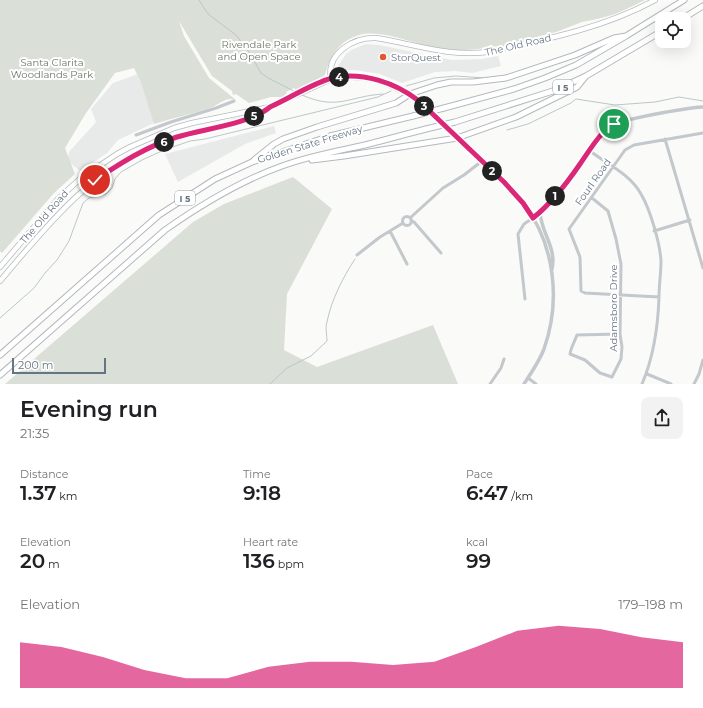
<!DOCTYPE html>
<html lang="en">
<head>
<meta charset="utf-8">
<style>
  body { margin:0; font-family:Montserrat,sans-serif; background:#f2f2f2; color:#202124; height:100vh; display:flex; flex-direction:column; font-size:15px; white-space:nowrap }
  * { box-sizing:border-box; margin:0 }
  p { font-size:13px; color:#757577 }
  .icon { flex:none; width:22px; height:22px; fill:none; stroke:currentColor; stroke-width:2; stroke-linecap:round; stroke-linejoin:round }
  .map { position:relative; height:384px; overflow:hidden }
  .panel { display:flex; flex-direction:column; background:#fff; flex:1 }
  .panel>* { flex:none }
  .fabs { position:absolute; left:655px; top:12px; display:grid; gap:8px }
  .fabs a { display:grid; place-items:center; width:36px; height:36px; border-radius:8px; background:#fff; box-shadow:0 4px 16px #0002; font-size:20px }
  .scale { position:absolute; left:12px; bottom:10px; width:94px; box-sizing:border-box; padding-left:4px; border:2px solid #657683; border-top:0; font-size:11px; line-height:14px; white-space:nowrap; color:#657683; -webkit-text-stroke:3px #fff; paint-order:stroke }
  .pin { position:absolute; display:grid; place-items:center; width:34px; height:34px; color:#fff; margin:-17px; border:2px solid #fff; border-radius:50%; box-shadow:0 1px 4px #0007 }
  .km { position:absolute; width:20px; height:20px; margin:-10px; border-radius:50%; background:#222; color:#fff; font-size:11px; line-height:20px; text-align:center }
  .round { display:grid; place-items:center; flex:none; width:42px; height:42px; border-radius:8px; background:#f2f2f2 }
  .summary { display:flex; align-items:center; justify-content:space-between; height:68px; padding:0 20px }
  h1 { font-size:22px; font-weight:600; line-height:30px }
  .stats { display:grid; grid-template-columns:repeat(3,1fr); gap:6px; height:68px; padding:4px 20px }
  .stats div { display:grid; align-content:center }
  .stats b { font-size:20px; font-weight:600 }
  .stats small { font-size:11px; font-weight:400 }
  .stats p { font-size:11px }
  .chart { height:112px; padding:8px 20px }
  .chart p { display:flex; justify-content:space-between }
  .chart svg { width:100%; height:72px; margin-top:4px; fill:#db2777; opacity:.7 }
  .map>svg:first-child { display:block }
  .built { fill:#e8e9e9 }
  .green { fill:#dadfd7 }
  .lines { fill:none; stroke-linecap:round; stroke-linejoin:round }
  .stream { stroke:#bbc7cb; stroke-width:1 }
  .secondary-casing { stroke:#b3babf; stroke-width:6 }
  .primary-casing { stroke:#b5babe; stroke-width:6 }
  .motorway-casing { stroke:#b4b9bd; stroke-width:7 }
  .minor { stroke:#c3c8cc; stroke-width:3 }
  .tertiary { stroke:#c3c8cc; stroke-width:3.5 }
  .secondary { stroke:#fff; stroke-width:4 }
  .primary { stroke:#fff; stroke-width:4.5 }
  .motorway { stroke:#fff; stroke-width:5 }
  .motorway-bridge-casing { stroke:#b4b9bd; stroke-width:7; stroke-linecap:butt }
  .motorway-bridge { stroke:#fff; stroke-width:5 }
  .route-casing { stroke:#fff; stroke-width:8 }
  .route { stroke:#db2777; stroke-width:5 }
  .poi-dot { fill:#e4572e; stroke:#fff; stroke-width:1.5 }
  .labels { text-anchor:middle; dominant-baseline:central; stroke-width:4; stroke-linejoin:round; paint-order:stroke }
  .shield { fill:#fff; stroke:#939fa8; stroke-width:1 }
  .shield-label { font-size:9px; font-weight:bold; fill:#657683 }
  .park-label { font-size:10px; fill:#687a64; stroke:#fff }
  .street-label { font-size:10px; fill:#657683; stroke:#fff }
  .poi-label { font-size:10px; fill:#657683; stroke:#fff; text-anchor:start }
</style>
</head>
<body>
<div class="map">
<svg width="703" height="384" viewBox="0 0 703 384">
  <rect width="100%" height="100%" fill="#fafaf8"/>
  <path class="built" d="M366,44L379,45L452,60L482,59L498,56L501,66L472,73L456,71L435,72L402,83L380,74L355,70H342L338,66L346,54L353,49Z
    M138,74L154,123L118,140L107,153L80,171L68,161L69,152L96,122L91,109L113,83Z
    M274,126L276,133L245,144L178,182L165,154Z"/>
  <path class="green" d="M0,0H645C634,5 623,11 612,15C602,18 592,20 582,22C573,25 565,29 556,32C522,41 483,52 448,50C422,48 384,28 359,35C339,41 330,56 325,75L296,90L294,88L286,92L287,93L283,97H271L249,103L236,94L233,95L232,91L212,76L179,21L184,36L209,78L236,100C226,96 219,105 210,108C192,114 173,118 154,124L140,80L134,68L115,73L86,113L65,148L75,174L54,193L2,253L0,251Z
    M293,177L332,209L287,294L284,350L317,367L433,325L458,384H5L193,222L224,204Z"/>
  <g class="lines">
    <path class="stream" d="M199,0L208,14L236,35L247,49L261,73L268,78L298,93
      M406,86L434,78L456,76L484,78
      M302,95C338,111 349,96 383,94
      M507,130L528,124L571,103L576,99L615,105L655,102L679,97L703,101
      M0,318L34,288L45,273L57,260L69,241L83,203L89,198L106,194L112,188L115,179L121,172L142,160L164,150L190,141L205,139L378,97L391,91
      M270,384L287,368L311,356L327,341C327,335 325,328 327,322C331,301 343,277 355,259"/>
    <defs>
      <path id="secondary" d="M331,79C356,74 378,78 400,90C404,92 408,93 411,95C428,107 442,123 457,138"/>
      <path id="primary" d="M0,267L58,199L81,178L117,154L130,147L174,128L192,123L270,107
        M0,281C46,227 89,171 158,144C183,134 209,130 234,122C247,119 260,115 270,107L331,79C326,53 354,37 376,38C415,44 447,57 488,52C544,40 604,28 655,0"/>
      <path id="motorway" d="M682,19L703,6
        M444,108L514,89L545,78L576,65L626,36L684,0
        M455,122L556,90L586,76L662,31
        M254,160L274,144L283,139L317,127L396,103L410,94L437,85L451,82H473L506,78L575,55L614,38L626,36
        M312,160L344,156L457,138L516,117L577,87L586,76
        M0,355L159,215L215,179L252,162L330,136L413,116
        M0,375L165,230C202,204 240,181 282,166C309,156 337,151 365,145C385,140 406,134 426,129"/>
    </defs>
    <use href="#secondary" class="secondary-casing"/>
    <use href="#primary" class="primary-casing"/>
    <use href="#motorway" class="motorway-casing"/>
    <path class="minor" d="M136,135L171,122L216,108L234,101
      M665,139L703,268
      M590,151C607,164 630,174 641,194C650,209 660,243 661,261C661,273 659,285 659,297C658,327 654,356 642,384
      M592,198L608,211L616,239L621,264L620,334L622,347L621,359L612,377L600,373L585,360L570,354C571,347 575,341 577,335L620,334
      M402.5 221a4.5 4.5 0 1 1 9 0a4.5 4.5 0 1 1-9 0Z
      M410,218L443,188L464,175L482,161
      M411,221L414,222L441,253
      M390,231L407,264
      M654,231L690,220
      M357,255L380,237L403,223
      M659,297L585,293L581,291L580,257L569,229L625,150L634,145L703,133
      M525,299L518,234L524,224L533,218
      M647,374L671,384
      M528,378L536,384
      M490,384L501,368L504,359
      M694,384L699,374L703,360"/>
    <path class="tertiary" d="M457,138C479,159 505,179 524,204C555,245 561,301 544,349C539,362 531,373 524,384
      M540,212C541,233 557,248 552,269
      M533,218C553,202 569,180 583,160C591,149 598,136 608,128C618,119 687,108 703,107"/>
    <use href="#secondary" class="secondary"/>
    <use href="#primary" class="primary"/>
    <use href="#motorway" class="motorway"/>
    <defs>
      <path id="motorway-bridge" d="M413,116L444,108
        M426,129L455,122"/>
    </defs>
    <use href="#motorway-bridge" class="motorway-bridge-casing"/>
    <use href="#motorway-bridge" class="motorway-bridge"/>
  </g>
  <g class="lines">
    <defs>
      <path id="route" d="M95,180C121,163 147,146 177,137C203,129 250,124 270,107C290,98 311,84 332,78C362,71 396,83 419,101L504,182L523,203L533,218C552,203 567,183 580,164C590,150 599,133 614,124"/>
    </defs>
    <use href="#route" class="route-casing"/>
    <use href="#route" class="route"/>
  </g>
  <circle class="poi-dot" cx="383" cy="57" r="4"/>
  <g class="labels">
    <g class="shield">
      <rect x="553" y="80" width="20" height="14" rx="3"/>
      <rect x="175" y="191" width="20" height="14" rx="3"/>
    </g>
    <g class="shield-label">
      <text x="563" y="87">I 5</text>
      <text x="185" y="198">I 5</text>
    </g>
    <g class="park-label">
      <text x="259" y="44">Rivendale Park<tspan x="259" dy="12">and Open Space</tspan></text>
      <text x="52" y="62">Santa Clarita<tspan x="52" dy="12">Woodlands Park</tspan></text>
    </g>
    <g class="street-label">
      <text transform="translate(518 45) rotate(-13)">The Old Road</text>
      <text transform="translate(310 144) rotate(-17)">Golden State Freeway</text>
      <text transform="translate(593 182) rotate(-55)">Fourl Road</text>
      <text transform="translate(44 217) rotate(-49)">The Old Road</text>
      <text transform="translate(613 308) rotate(-90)">Adamsboro Drive</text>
    </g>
    <g class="poi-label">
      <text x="391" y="57">StorQuest</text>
    </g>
  </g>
</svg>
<div class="fabs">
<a><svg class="icon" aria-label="locate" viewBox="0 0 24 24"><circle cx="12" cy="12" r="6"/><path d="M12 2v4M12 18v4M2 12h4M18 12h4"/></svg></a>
</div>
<div class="scale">200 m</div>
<div class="pin" style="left:614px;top:124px;background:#1e9e55"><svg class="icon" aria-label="arrive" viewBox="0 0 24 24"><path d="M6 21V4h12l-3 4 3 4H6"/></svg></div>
<div class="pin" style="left:95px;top:180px;background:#d93025"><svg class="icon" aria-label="check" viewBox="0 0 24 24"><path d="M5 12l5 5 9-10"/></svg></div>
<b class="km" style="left:555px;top:196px">1</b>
<b class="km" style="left:492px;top:171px">2</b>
<b class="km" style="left:424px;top:106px">3</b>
<b class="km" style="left:339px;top:77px">4</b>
<b class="km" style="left:254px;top:116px">5</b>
<b class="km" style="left:164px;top:142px">6</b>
</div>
<section class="panel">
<div class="summary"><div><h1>Evening run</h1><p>21:35</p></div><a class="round"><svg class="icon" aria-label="share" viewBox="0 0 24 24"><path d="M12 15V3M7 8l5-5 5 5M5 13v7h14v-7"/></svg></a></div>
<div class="stats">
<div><p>Distance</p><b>1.37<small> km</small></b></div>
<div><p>Time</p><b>9:18</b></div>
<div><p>Pace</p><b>6:47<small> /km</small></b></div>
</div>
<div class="stats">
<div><p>Elevation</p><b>20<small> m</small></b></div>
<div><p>Heart rate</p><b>136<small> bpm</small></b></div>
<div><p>kcal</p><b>99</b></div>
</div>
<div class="chart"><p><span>Elevation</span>179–198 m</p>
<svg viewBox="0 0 160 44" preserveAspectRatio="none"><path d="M0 44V16L10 19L20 25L30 33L40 38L50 38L60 31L70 28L80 28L90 30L100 28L110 19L120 9L130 6L140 8L150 13L160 16V44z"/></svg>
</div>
</section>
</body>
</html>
